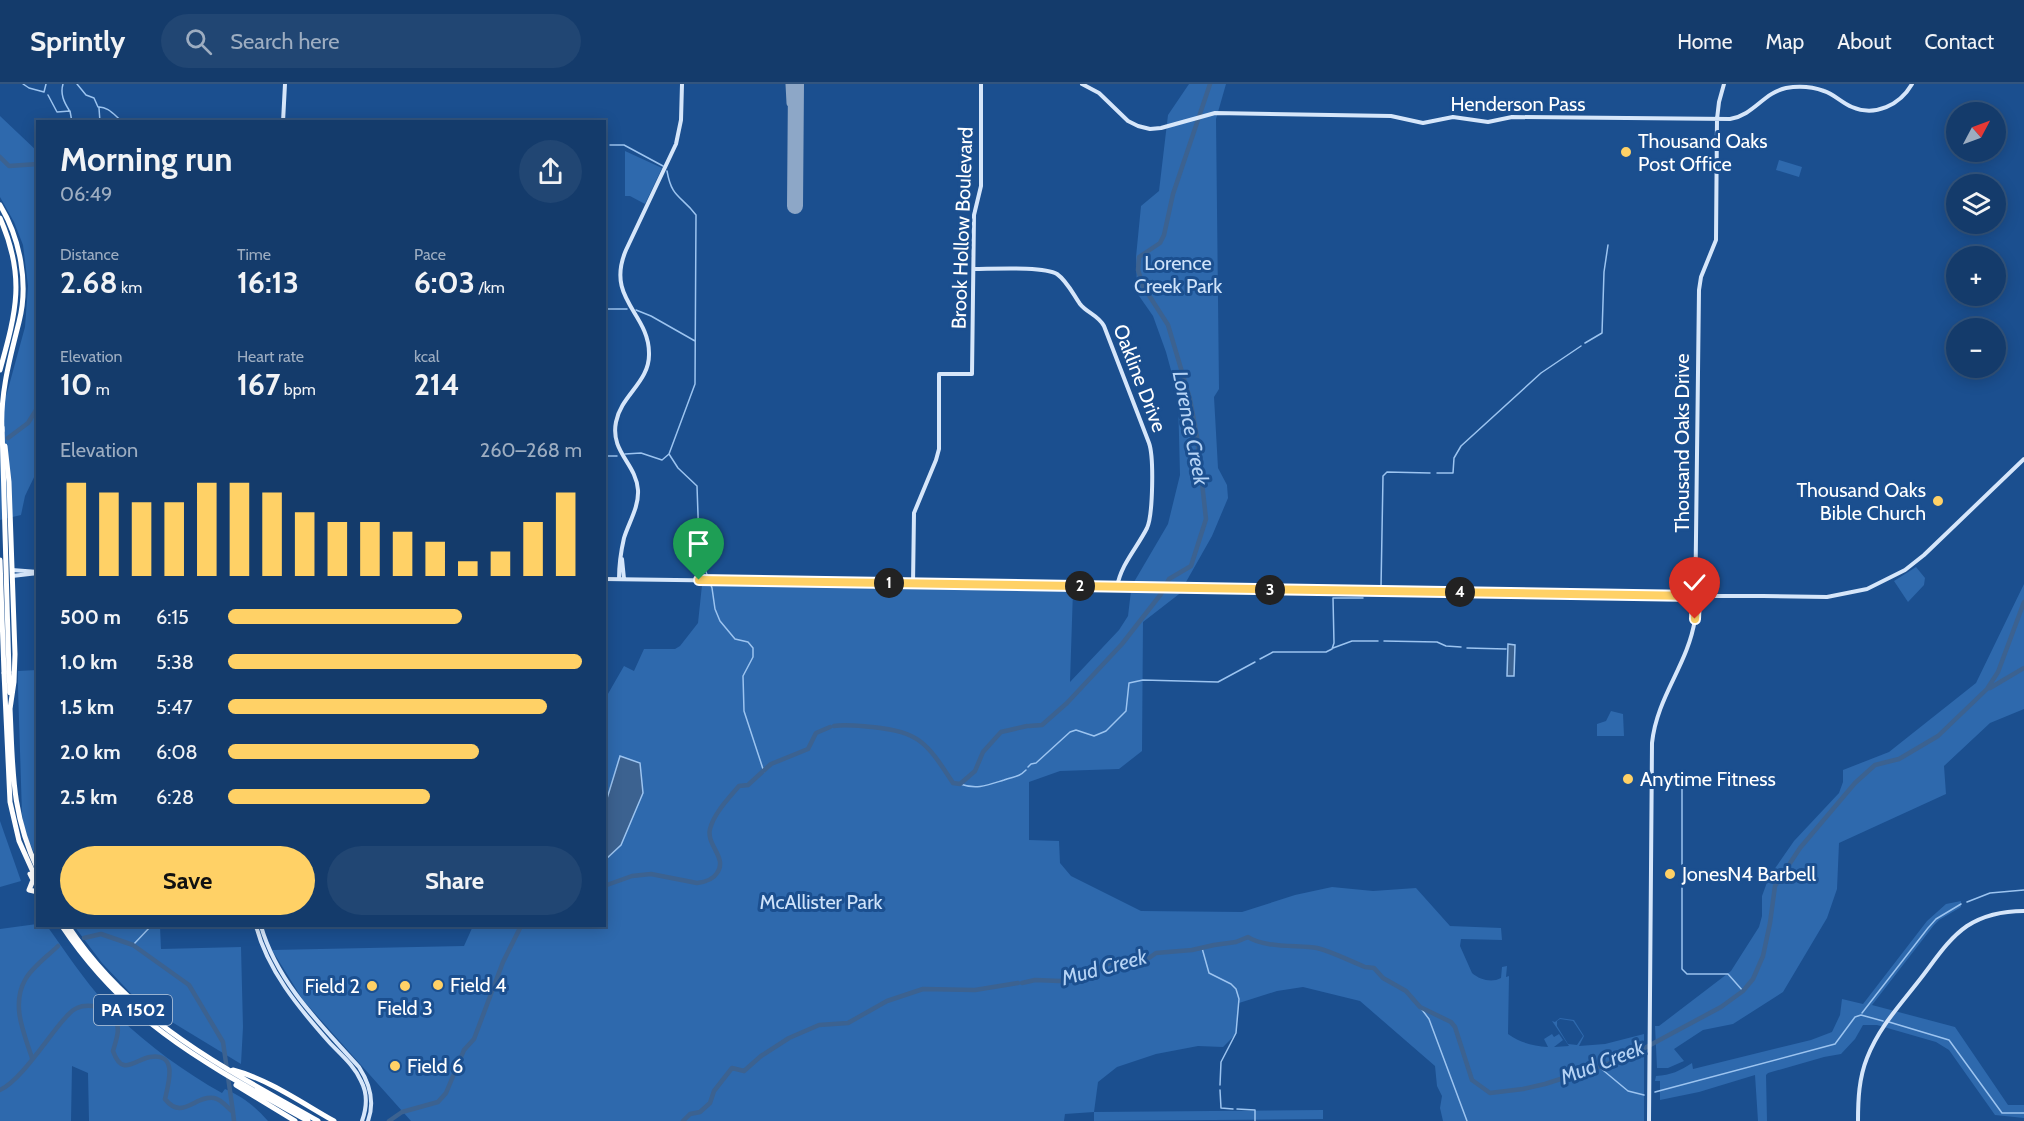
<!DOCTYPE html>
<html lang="en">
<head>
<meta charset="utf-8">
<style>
  body { margin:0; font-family:Cabin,sans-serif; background:#214673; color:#f1f3f6; height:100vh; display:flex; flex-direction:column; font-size:22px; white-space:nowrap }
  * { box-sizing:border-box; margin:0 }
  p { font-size:20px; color:#9dadc1 }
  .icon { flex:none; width:33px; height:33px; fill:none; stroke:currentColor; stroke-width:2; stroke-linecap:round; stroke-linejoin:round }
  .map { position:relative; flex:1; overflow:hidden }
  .panel { position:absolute; left:36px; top:36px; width:570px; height:807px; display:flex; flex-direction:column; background:#143b6b; border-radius:0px; box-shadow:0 3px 15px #0003,0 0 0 2px #33557e }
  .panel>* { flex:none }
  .needle { width:39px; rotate:49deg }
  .fabs { position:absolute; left:1946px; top:18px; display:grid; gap:12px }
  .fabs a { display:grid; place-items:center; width:60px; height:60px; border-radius:50%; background:#143b6b; box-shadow:0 3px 15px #0003,0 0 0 2px #33557e; font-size:30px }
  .pin { position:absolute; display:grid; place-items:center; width:51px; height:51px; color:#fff; margin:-62px -26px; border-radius:50% 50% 50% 0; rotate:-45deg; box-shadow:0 0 6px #0007 }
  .pin .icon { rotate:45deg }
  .km { position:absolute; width:30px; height:30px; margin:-15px; border-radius:50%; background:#222; color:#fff; font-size:16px; line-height:30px; text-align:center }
  .round { display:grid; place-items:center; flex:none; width:63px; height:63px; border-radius:32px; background:#214673 }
  .head { display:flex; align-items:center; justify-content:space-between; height:102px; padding:0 24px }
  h1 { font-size:33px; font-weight:700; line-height:45px }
  .stats { display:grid; grid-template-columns:repeat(3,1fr); gap:9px; height:102px; padding:6px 24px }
  .stats div { display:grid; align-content:center }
  .stats b { font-size:30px; font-weight:700 }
  .stats small { font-size:16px; font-weight:400 }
  .stats p { font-size:16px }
  .chart { height:168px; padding:12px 24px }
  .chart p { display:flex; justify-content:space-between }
  .chart svg { width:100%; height:108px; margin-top:6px; stroke:#ffd166; stroke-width:6 }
  .button { display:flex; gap:12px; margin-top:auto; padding:12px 24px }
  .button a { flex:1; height:69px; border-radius:36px; background:#ffd166; color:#111; font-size:24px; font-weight:700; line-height:69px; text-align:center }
  .button a+a { background:#214673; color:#f1f3f6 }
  ul { padding:0 24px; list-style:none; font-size:20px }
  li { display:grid; grid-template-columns:96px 72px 1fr; align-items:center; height:45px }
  li i { height:15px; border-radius:8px; background:#ffd166 }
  header { display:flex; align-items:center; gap:36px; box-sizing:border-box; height:84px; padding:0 30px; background:#143b6b; border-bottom:2px solid #33557e }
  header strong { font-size:28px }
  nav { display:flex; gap:33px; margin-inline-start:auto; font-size:21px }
  .search { width:420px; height:54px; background:#214673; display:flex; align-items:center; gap:15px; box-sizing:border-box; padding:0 21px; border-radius:33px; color:#9dadc1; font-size:22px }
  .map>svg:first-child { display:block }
  .green { fill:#2e69ad; fill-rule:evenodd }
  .water { fill:#3c6290; stroke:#9cc4f0; stroke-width:1.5 }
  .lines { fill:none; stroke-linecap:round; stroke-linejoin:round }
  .stream { stroke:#9cc4f0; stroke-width:1.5 }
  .river { stroke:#3c6290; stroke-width:4.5 }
  .taxiway { stroke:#8da7c7; stroke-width:7 }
  .runway { stroke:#8da7c7; stroke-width:16 }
  .secondary { stroke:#d6e6fa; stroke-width:4 }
  .highway { stroke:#fff; stroke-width:5 }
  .highway-bridge { stroke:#fff; stroke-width:5 }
  .route-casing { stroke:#fff; stroke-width:12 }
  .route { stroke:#ffd166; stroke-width:8 }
  .poi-dot { fill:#ffd166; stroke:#1b4f8f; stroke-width:2 }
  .labels { text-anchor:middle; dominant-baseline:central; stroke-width:6; stroke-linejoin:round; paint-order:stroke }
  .shield { fill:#1b4f8f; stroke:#bbcadd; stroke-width:1.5 }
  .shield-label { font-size:18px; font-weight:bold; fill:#fff }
  .street-label { font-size:20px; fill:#fff; stroke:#1b4f8f }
  .poi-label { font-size:20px; fill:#fff; stroke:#1b4f8f; text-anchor:start }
  .park-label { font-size:20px; fill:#cfe3fa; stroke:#1b4f8f }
  .water-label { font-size:21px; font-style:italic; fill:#b5d3f5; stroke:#1b4f8f }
</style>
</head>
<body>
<header>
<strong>Sprintly</strong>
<div class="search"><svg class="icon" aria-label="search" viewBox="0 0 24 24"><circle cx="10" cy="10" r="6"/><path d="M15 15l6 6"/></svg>Search here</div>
<nav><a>Home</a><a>Map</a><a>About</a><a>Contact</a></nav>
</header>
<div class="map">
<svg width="2024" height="1037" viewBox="0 0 2024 1037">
  <rect width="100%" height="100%" fill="#1b4f8f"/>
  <path class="green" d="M1189,0H1226L1216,35L1219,305L1214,313L1218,384L1227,401L1228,414L1212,452L1186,498H1134L1168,440L1180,391L1178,312L1166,268L1153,232L1137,209L1136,173L1141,122L1159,107L1168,31Z
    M0,32L38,68L37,387L25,412L21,431L0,436V324L7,309L25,243L28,202L23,161L14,138L0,113Z
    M625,67L662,84L645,120L630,112H625Z
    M1779,76L1802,83L1799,93L1776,86Z
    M1916,483L1925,494L1924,501L1908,518L1894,497Z
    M2024,500V625L1990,639L1944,682L1946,710L1839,759L1837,805L1827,834L1783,908L1733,940L1703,946L1674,965L1684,977L1668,984H1657L1655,942H1659L1731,887L1759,843L1762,832V812L1769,793L1794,757L1839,709L1843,698V686L1889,668L1976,599Z
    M702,501L1073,506L1070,598L1119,546L1128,532L1131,507H1183L1143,538L1142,667L1119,685L1060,687L1029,698V756L1059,757L1060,779L1071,792L1141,827L1242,828L1295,811L1332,803L1373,807L1416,804L1450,842L1501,844L1502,856L1461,855L1460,862L1472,889C1480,896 1492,899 1501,894L1502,883L1507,882L1506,893L1509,892L1508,950C1521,959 1533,962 1548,963L1544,955L1552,950L1554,953L1559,950L1563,956L1554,963L1569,962L1552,937L1555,938L1560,934L1574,936L1584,952L1579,962L1605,960L1644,950V1037H1443L1440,1024L1442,1012L1437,1002L1435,982L1360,917L1303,903L1277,907L1239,919L1236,950L1223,963L1198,962L1156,970L1117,983L1098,998L1094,1028L1323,1026V1035L1094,1037V1028L1065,1030L1064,1037H411L303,916L272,866L464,862L473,842H604L605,615L624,582L634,587L644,565H675L680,562L698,539ZM1560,935L1573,937L1583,952L1577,961L1568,960L1557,942V937Z
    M37,586V776L24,745L22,730L18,604V587Z
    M1611,627L1623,630L1624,652H1597V640L1606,637Z
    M0,737L21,797L0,803Z
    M1961,817V823L1939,836L1934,841L1872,921L1955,943L2008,1021H2024V1034L1995,1031L1949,966L1936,958L1877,941H1863L1855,955L1841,970L1824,973L1768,989L1766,991L1767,1037H1758L1755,991L1699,1008L1660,1016V997H1655L1656,992C1671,991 1680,987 1692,979L1693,985L1811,956L1832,948L1840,931L1842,915L1863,920L1927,837L1946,820Z
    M37,840L47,842C65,867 84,896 105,919C139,955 179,985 222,1009L225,1005C243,1013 255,1022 268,1037H89L88,989L72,982L71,1037H0V845Z
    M74,842H160L161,865L241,863L243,943L241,980L139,918L102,879Z"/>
  <path class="water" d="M1508,560L1515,561L1514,592H1507Z
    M620,672L640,679L643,709L621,761L605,776V721Z"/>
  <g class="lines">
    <path class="stream" d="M23,0L29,4L44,8L46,0
      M63,0C60,10 64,18 69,26
      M77,0L86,11L94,14L98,23C108,22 115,32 123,38
      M48,11L57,28L70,27L72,38
      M99,24L100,38
      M604,51H605
      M610,61H624L663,82
      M604,225H627
      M636,226L651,232L695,257
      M1585,259L1602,249L1604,188L1608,161
      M625,370L641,369L662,376L669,370L695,300L696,131C681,111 672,115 667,87
      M669,370L678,384L697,402L699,459L702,477L712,504L715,525L720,537L735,555L748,558L753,564V573L743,592L744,627L764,688
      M604,372H617
      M1437,389H1453L1454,374L1461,362L1541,289L1581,262
      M1381,504L1383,392L1387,388L1430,389
      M1384,557L1437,558L1446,562L1461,563
      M1333,564L1352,557H1378
      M1467,564L1506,565
      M1260,575L1273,568H1326L1332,565L1334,559L1333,514H1363
      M1028,683L1031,680L1036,679L1070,648L1076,646L1094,652L1106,647L1126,627L1129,599L1143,596L1218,598L1255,578
      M960,700C977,706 988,701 1004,696C1014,692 1018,694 1026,686
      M1682,701V885L1687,890H1728L1743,907
      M1967,818L1990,809L2024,806
      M133,861L151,842
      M1202,864L1209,889L1231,900L1236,905L1239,915L1236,949L1221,978L1220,1001
      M1420,923L1429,935L1467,1037
      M1862,929L1928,844L1936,835L1961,820
      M1889,938L1949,956L2002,1029H2024
      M1598,982L1628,1007L1644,1011
      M1220,1006L1221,1024L1233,1025
      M1655,1008L1835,960L1855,933L1861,931L1883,937
      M1237,1025L1255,1026V1037"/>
    <path class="river" d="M0,73L9,82L38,80
      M8,354L28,339L38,323
      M1990,604L2024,584
      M834,642C846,640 859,642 872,643C920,648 927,659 953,699L960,700L975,687L983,668L1001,648L1027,642
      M1029,642L1042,641L1067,619L1122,560L1161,510L1169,495L1191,482L1206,435L1197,353L1190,315L1168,241L1143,202L1138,186L1139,173L1160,159L1164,151L1173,110L1210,0
      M604,802L632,792L651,790L697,799C705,798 713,796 717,789C728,774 706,761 710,745C714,729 729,714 739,702L748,701L771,680L808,665L816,649L830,643
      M84,854L101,850L133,861L189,901L223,958L233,1028
      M1022,899L1035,896L1060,897L1081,891L1118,876L1149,874L1156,869L1192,866L1214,861L1236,858L1248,853C1264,864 1298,861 1317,864C1333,868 1350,877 1365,883L1374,884L1383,894L1406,907L1420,923L1451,938L1455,943L1472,996L1490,1009L1523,1005L1545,1000L1626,974L1721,923L1743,907L1753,895L1763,872L1770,839L1775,802L1800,764L1855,699L1875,681L1899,675L1938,652L1987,605L1998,588L2024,518
      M32,974C24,949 11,921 25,896C32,883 48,872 58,862
      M0,1006C21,997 49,951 66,933C69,930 72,926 77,924C83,921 93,921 100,924C105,926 111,930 115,935C121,945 116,956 113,967C122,993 134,976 150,973C179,968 168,1001 165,1015C182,1037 195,1011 214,1014C221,1015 228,1024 233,1028L234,1037
      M389,1037L402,1028L438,1018L446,1009L464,966L474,955L503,878L521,842
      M683,1037L690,1030L700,1028L710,1019L714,1007L732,984L744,987L761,972L789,954L819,941L848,939L887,917L923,905L975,906L1018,899"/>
    <path class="taxiway" d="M789,0L790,19H796"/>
    <path class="runway" d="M795,122L796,0"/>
    <path class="secondary" d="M1082,0L1099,9L1128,37L1138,42L1150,45L1161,44L1215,29L1391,32L1423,39L1453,33L1488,38L1512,33L1730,35C1754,31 1763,9 1786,4C1798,2 1813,3 1824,7C1834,10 1842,19 1852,23C1875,33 1900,21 1912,0
      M283,38L285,0
      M974,185C992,185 1044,182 1057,190C1067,197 1073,210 1080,220C1087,229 1098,231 1104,242L1149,359C1154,373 1153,431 1147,444C1137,464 1121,480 1117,503
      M622,475L624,495
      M12,486L38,488
      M12,492L38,489
      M604,495L1827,513L1867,505L1905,486L1924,471L2024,375
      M619,495C619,482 621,467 624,454C629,438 639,423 638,406C636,379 610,368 616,338C621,311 650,298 649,269C649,229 605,215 626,166L676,60L681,36L682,0
      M913,500L914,429L936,376L939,365V290H972L974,131L981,102V0
      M256,842C268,887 298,923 329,958C340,970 354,981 361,997C368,1010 367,1023 362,1037
      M261,842C277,898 320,940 359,983C370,1000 375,1018 368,1037
      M1649,1037L1652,659C1657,612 1688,581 1695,535L1699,206L1701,193L1716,156L1717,35L1719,18L1724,0
      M1858,1037C1858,1015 1859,994 1867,974C1879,943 1901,920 1921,894C1935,876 1948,855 1967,842C1984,831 2004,827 2024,827"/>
    <path class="highway" d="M0,121C20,154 29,200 19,238C10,274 0,309 2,347
      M0,134C26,193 16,228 0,286
      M5,362L9,398L15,570L14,598L10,625
      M9,588L10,609
      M4,589L10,718L19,757L38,799
      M10,624C13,686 11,729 38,786
      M30,790L33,796L29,806L38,808
      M62,842C128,941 208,981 308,1037
      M68,842C132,938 221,982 318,1037
      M233,986C268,995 302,1019 334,1037
      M236,1001L295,1037"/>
    <path class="highway-bridge" d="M2,343L9,588
      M0,476L4,589"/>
  </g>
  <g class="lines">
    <defs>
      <path id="route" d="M699,496L1696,512L1695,535"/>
    </defs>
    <use href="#route" class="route-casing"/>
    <use href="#route" class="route"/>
  </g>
  <g class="poi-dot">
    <circle cx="1626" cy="68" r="6"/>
    <circle cx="1938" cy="417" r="6"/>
    <circle cx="1628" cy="695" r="6"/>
    <circle cx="1670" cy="790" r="6"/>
    <circle cx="438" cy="901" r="6"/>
    <circle cx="372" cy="902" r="6"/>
    <circle cx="405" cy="902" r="6"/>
    <circle cx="395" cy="982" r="6"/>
  </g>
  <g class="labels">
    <rect class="shield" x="94" y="911" width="78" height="30" rx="4.5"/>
    <g class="shield-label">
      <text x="133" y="926">PA 1502</text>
    </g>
    <g class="street-label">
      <text x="1518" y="20">Henderson Pass</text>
      <text transform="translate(962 144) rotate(-88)">Brook Hollow Boulevard</text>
      <text transform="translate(1140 294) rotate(69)">Oakline Drive</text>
      <text transform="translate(1682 359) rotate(-90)">Thousand Oaks Drive</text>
    </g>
    <g class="poi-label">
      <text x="1638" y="57">Thousand Oaks<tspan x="1638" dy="23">Post Office</tspan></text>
      <text x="1926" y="406" text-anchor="end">Thousand Oaks<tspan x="1926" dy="23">Bible Church</tspan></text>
      <text x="1640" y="695">Anytime Fitness</text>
      <text x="1682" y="790">JonesN4 Barbell</text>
      <text x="450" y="901">Field 4</text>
      <text x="360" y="902" text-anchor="end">Field 2</text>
      <text x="405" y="924" text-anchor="middle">Field 3</text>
      <text x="407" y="982">Field 6</text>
    </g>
    <g class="park-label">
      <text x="1178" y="179">Lorence<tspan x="1178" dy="23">Creek Park</tspan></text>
      <text x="821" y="818">McAllister Park</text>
    </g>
    <g class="water-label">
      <text transform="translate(1191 344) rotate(79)">Lorence Creek</text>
      <text transform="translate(1104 883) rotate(-15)">Mud Creek</text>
      <text transform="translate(1602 978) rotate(-21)">Mud Creek</text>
    </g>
  </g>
</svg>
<div class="fabs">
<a><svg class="needle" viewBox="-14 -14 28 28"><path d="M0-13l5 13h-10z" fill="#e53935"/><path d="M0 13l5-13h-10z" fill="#9dadc1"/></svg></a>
<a><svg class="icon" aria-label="layers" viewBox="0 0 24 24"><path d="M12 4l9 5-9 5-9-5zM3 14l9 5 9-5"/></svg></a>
<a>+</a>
<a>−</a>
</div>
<div class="pin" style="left:699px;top:496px;background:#1e9e55"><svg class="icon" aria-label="arrive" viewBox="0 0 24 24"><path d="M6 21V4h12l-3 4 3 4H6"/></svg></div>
<div class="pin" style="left:1695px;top:535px;background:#d93025"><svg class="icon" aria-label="check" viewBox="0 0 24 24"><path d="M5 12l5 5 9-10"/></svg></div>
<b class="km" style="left:889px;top:499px">1</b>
<b class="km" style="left:1080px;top:502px">2</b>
<b class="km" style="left:1270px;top:506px">3</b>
<b class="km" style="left:1460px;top:508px">4</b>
<section class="panel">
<div class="head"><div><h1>Morning run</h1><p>06:49</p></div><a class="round"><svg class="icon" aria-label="share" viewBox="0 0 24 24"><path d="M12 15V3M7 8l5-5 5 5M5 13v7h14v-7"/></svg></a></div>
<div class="stats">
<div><p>Distance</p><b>2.68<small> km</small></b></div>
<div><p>Time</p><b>16:13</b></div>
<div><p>Pace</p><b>6:03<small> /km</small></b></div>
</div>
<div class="stats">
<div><p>Elevation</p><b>10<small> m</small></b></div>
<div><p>Heart rate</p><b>167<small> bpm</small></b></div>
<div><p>kcal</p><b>214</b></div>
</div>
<div class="chart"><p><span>Elevation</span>260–268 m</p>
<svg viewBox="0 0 160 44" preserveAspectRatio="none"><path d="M5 44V6M15 44V10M25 44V14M35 44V14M45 44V6M55 44V6M65 44V10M75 44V18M85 44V22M95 44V22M105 44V26M115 44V30M125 44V38M135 44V34M145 44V22M155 44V10"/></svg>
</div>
<ul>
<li><b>500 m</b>6:15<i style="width:66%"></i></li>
<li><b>1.0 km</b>5:38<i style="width:100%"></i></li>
<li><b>1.5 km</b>5:47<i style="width:90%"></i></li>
<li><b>2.0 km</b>6:08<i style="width:71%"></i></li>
<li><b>2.5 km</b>6:28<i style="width:57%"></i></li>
</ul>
<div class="button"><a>Save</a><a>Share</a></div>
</section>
</div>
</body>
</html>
